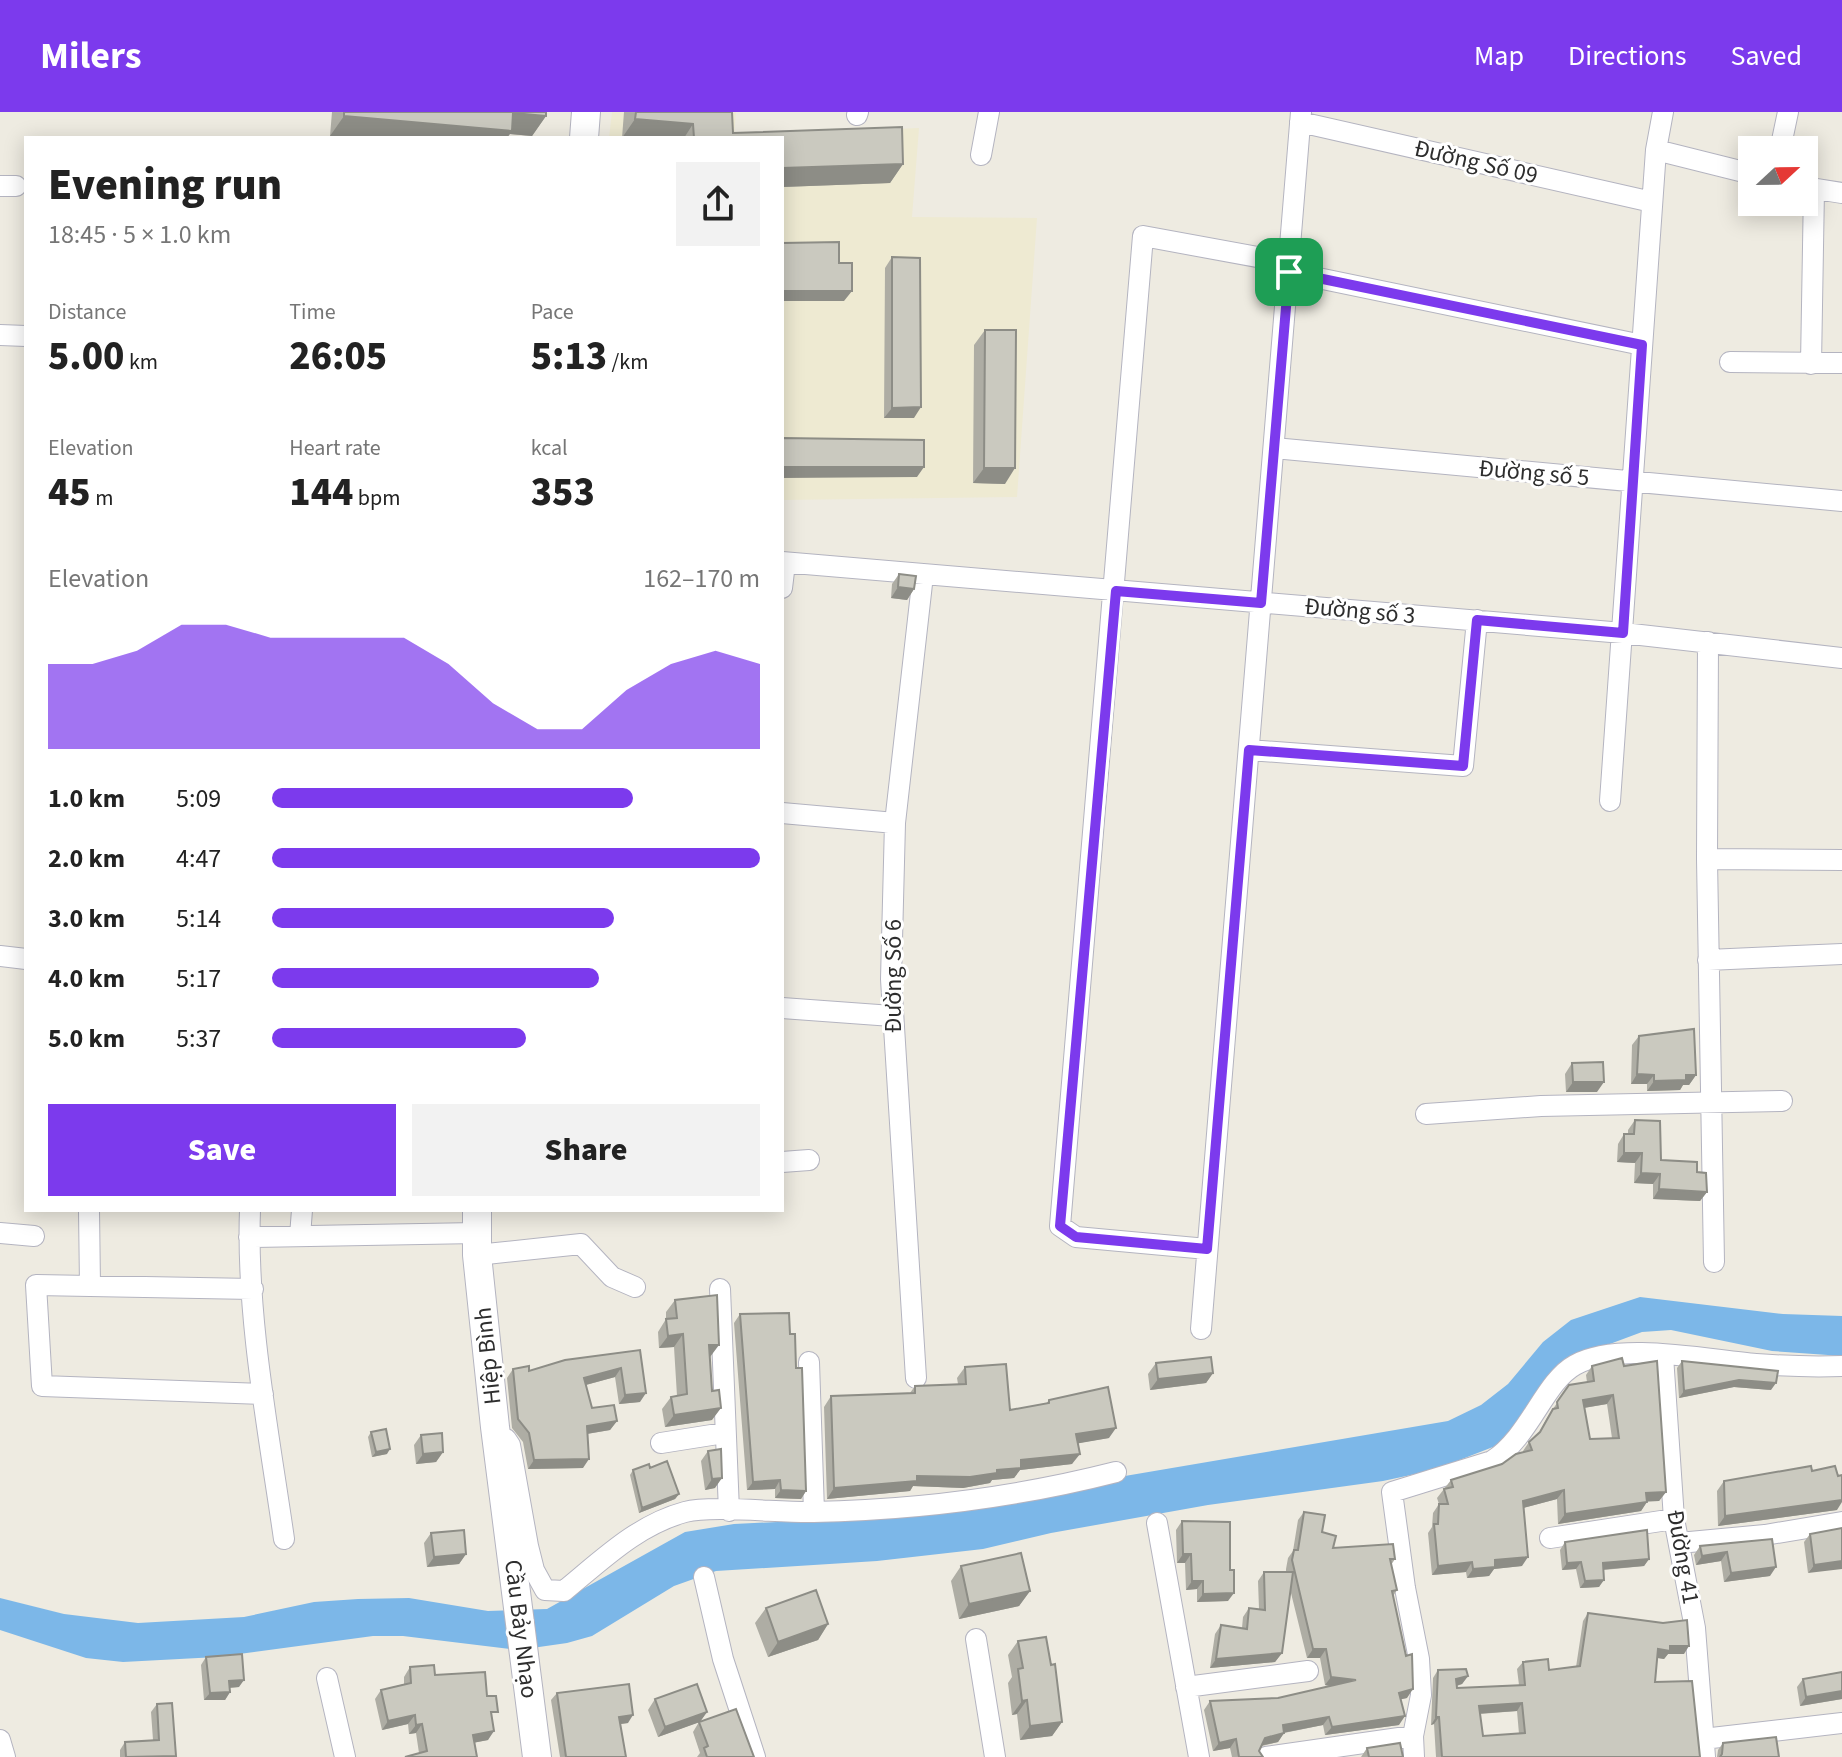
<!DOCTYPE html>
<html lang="en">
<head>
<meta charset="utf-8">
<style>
  body { margin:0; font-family:"Source Sans 3",sans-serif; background:#f2f2f2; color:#222; height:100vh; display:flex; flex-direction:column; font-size:30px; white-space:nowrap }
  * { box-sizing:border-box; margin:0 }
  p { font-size:26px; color:#767676 }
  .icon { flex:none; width:44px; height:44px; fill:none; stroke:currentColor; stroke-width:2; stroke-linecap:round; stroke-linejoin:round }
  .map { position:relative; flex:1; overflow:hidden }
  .panel { position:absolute; left:24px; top:24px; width:760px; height:1076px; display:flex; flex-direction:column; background:#fff; border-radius:0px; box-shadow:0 4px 20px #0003 }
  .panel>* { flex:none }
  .needle { width:52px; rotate:68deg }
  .tools { position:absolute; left:1738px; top:24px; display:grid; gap:16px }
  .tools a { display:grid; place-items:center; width:80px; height:80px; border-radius:0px; background:#fff; box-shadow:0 4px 20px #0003; font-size:40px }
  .pin { position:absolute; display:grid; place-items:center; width:68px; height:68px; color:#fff; margin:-34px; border-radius:16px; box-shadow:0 4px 12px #0006 }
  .round { display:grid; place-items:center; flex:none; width:84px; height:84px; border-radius:0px; background:#f2f2f2 }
  .summary { display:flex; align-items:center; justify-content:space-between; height:136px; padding:0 24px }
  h1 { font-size:44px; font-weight:800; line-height:60px }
  .stats { display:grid; grid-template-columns:repeat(3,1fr); gap:12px; height:136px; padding:8px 24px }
  .stats div { display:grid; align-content:center }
  .stats b { font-size:40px; font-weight:800 }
  .stats small { font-size:22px; font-weight:400 }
  .stats p { font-size:22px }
  .chart { height:224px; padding:16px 24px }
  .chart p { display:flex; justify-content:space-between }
  .chart svg { width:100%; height:144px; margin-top:8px; fill:#7c3aed; opacity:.7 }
  .button { display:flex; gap:16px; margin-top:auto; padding:16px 24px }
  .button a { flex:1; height:92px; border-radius:0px; background:#7c3aed; color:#fff; font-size:32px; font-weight:800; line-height:92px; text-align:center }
  .button a+a { background:#f2f2f2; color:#222 }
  ul { padding:0 24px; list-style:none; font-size:26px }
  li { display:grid; grid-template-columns:128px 96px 1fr; align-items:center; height:60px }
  li i { height:20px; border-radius:10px; background:#7c3aed }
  header { display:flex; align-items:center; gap:48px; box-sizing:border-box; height:112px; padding:0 40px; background:#7c3aed; color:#fff }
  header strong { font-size:38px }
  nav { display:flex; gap:44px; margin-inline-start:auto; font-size:28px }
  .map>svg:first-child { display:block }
  .education { fill:#eeead2 }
  .water { fill:#7cb7e8 }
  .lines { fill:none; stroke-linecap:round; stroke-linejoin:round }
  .minor-casing { stroke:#b4b4c0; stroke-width:22 }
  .secondary-casing { stroke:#b4b4c0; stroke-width:30 }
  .minor { stroke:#fff; stroke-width:20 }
  .secondary { stroke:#fff; stroke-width:28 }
  .wall { fill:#aeada4; fill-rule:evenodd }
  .shaded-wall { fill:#8d8d86 }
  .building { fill:#cac9bf; stroke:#8d8d86; stroke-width:2; fill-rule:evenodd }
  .route-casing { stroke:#fff; stroke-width:16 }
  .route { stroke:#7c3aed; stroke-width:10 }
  .labels { text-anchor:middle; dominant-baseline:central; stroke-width:6; stroke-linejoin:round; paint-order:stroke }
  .street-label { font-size:24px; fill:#2e2e2e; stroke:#fff }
</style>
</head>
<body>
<header>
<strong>Milers</strong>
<nav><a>Map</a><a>Directions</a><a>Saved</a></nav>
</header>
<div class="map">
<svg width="1842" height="1645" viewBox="0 0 1842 1645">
  <rect width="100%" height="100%" fill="#eeebe1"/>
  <path class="education" d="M612,0H736L734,24L919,16L912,105L1037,106L1017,385L782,388V26H609Z"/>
  <path class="water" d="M1640,1185L1783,1202L1842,1204V1244L1772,1239L1671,1218L1642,1220L1591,1239L1498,1333L1434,1358L1383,1369L1208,1393L1051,1421L983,1437L877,1449L716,1459L674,1474L592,1524L567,1531L518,1538L403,1524H373L217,1545L123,1550L86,1546L0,1518V1486L64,1502L138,1511L244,1505L314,1490L358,1487L409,1486L488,1499L547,1497L685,1420L734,1412L884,1405L1448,1309L1481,1293L1508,1272L1543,1230L1571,1208Z"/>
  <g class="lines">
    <defs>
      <path id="minor" d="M857,3L858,0
        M1300,10L1652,90
        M1656,38L1752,62
        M1780,38L1788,0
        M981,43L989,0
        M0,74H16
        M1804,75L1842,81
        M1289,160L1642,233
        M0,223L26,224
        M1730,250L1842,251
        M1811,252L1814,77
        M1274,336L1842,389
        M782,450L1623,521L1842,546
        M782,476L785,451
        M1708,530L1707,747L1714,1150
        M1249,638L1463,654L1477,508
        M1610,689L1656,38L1663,0
        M782,701L895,711
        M1707,747L1842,748
        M0,844L26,847
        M1708,848L1842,842
        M782,896L892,904
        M1426,1002L1541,994L1782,989
        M782,1050L809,1048
        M89,1098L90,1174
        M250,1098C246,1204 269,1322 284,1427
        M0,1121L34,1124
        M300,1124L302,1098
        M249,1125L477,1121
        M1207,1137L1076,1125L1060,1114L1143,124L1290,151
        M477,1143L581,1132L612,1165L635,1175
        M253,1177L36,1173L42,1274L263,1282
        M720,1177L729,1399
        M1201,1217L1301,0
        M1663,1244L1674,1407L1695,1516L1705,1645
        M809,1250L814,1400
        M916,1266L891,867L895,711L923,463
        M506,1327L510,1333L528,1434L534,1458L545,1478L564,1479C602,1448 637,1413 685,1400C712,1393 782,1401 813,1400C914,1398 1018,1385 1116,1360
        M661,1331L724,1321
        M1157,1411L1199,1645
        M1550,1426L1674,1407
        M1679,1431L1765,1423L1842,1410
        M704,1465L723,1547L755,1645
        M976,1527L995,1645
        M327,1566L345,1645
        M1186,1575L1308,1559
        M1703,1627L1842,1611
        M0,1628L5,1645
        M1266,1645L1413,1624
        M1414,1645L1413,1624L1421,1583L1419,1547L1405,1476L1392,1380L1492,1349C1530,1325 1544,1270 1575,1253C1618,1229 1707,1248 1756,1252C1784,1254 1814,1255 1842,1254"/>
      <path id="secondary" d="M584,26L586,0
        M477,1098V1143L495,1315L537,1645"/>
    </defs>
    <use href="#minor" class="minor-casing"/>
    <use href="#secondary" class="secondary-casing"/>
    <use href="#minor" class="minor"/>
    <use href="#secondary" class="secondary"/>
  </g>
  <path class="wall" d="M332,0H546V4L532,24L510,22L330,24Z
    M624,0H732L733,21L902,15L903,52L890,71L782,75V26H622Z
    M892,145L914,306H884L885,156Z
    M985,218L1005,372L973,371L974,233Z
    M899,462L914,477L907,488L891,486L892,472Z
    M1639,924L1696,963L1689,973H1683L1680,978L1647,979V972H1631L1632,933Z
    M1572,951L1597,980H1566L1565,962Z
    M1635,1008L1661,1048L1697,1060L1707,1080L1700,1089L1653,1087V1072L1634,1071L1635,1051L1617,1050L1618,1032L1624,1022H1628V1018Z
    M675,1188L710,1245L712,1308L665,1315L662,1297L671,1285L677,1284L674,1235L659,1236L658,1220L666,1207V1200Z
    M740,1202L790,1222L796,1256L806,1379L801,1387L775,1386V1377L747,1378L734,1211Z
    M640,1238V1290L619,1292L615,1265L586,1273L592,1296L617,1309L610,1318L587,1322L583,1356L528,1357L523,1330L512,1316L507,1266L513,1257L529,1259Z
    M1682,1249L1771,1278L1734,1275L1679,1286L1677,1256Z
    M1156,1251L1213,1261L1206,1271L1150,1278L1148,1262Z
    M1592,1254H1624L1666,1380L1659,1389H1647L1641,1399L1558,1412L1557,1387L1523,1396L1522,1454L1494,1457L1489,1464L1467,1466L1466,1460L1432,1463L1428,1421L1432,1415L1433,1401L1439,1392L1437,1386L1451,1368L1502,1352L1523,1340V1339L1529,1330L1538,1323L1547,1306L1569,1273L1587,1270L1586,1263ZM1607,1292L1612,1326L1590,1327L1584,1296Z
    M965,1255L1010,1298L1046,1292L1049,1288L1109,1326L1078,1331L1072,1352L1020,1358L1014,1366L992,1368L990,1371L963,1376L913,1374L910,1379L827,1387L824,1295L831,1284L910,1281L915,1274L958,1272L957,1266Z
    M371,1320L387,1342L372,1345L368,1325Z
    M421,1323L443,1340L436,1350L416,1352L414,1333Z
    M708,1339L715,1376L705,1378L701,1349Z
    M650,1356L679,1382L675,1387L639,1401L630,1363L633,1358Z
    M1812,1359L1837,1398L1718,1414L1717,1379L1724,1369Z
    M1304,1400L1322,1420L1333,1436L1395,1447L1391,1453L1397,1478L1393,1484L1407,1586L1401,1587L1399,1613L1325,1623L1323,1613L1284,1621L1278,1630L1262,1634L1259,1639L1262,1645H1232L1230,1636L1213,1639L1204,1598L1210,1589L1278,1586L1330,1574L1325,1573L1320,1546H1307L1290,1477L1282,1541L1275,1550L1210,1556L1215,1522L1221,1513L1242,1516L1243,1505L1249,1496L1259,1497L1258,1469L1264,1460H1286V1457L1288,1446L1293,1439L1298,1408Z
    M1182,1409L1228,1489L1197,1490V1477L1186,1478L1185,1451H1177L1176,1418Z
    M1842,1416L1808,1461L1804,1430L1810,1422Z
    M431,1421L466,1442L459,1452L427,1455L424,1431Z
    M1772,1427L1770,1464L1724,1470L1721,1449L1696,1453L1694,1443L1700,1434Z
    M1565,1430L1649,1447L1644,1454L1604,1458L1599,1475L1580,1476L1576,1457L1562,1458L1560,1438Z
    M961,1454L1030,1479L1019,1494L959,1507L951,1469Z
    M766,1496L828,1512L818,1528L768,1545L755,1511Z
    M1588,1501L1684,1542H1668L1664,1547L1657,1546L1655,1570L1700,1645H1436L1434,1612L1431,1613L1433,1566L1438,1558L1468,1564L1462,1572L1457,1574V1576L1519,1573L1517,1557L1523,1550L1549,1558L1576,1555L1583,1509ZM1517,1599L1519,1622L1483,1624L1480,1602Z
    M1018,1529L1062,1610L1052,1624L1020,1628L1017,1602L1012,1603L1008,1571L1012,1565L1008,1543Z
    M206,1545L239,1575L230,1576V1580L225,1588H204L201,1553Z
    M410,1555L435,1563L487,1584L492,1607L488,1628L419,1641L416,1621L409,1622L408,1612L382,1618L375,1587L381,1578L404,1572V1565Z
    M1842,1560V1587L1800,1594L1797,1575L1803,1567Z
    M557,1581L628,1611L620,1612L626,1645H560L551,1588Z
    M655,1587L707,1600L700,1609L754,1645H697L700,1641L693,1620L699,1610L658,1625L648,1598Z
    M157,1592L176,1644L175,1645H120V1638L125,1630L153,1628L151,1600Z
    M1723,1631L1779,1645H1717L1718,1638Z
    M1367,1636L1403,1645H1361Z"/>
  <path class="shaded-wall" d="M513,1L546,4L532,24L510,22L507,26H350L330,24L344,4Z
    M635,7L693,12L684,26H622Z
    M903,52L890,71L782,75V56Z
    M782,179H852L844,189H782Z
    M921,295L914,306H884L892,296Z
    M782,355H924L917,365L782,366Z
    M984,356H1015L1005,372L973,371Z
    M898,475L914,477L907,488L891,486Z
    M1637,962L1654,963L1647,972H1631Z
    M1686,963H1696L1689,973H1683L1680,978L1647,979L1654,969Z
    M1573,970H1604L1597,980H1566Z
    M1624,1041H1642L1635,1051L1617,1050Z
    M1641,1061L1660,1062L1653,1072L1634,1071Z
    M1659,1077L1707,1080L1700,1089L1653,1087Z
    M683,1222L674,1235L659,1236L668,1224Z
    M709,1233H719L710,1245Z
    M621,1256L615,1265L578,1275L584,1266Z
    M1213,1261L1206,1271L1150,1278L1158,1267Z
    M1739,1268L1776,1271L1771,1278L1734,1275L1679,1286L1684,1279Z
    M646,1281L640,1290L619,1292L625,1283Z
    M1613,1283L1607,1292L1577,1297L1583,1288Z
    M721,1296L712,1308L665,1315L674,1303Z
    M617,1309L610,1318L580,1323L587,1314Z
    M1116,1316L1109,1326L1069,1333L1076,1322Z
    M390,1337L387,1342L372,1345L376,1340Z
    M443,1340L436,1350L416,1352L423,1342Z
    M1080,1342L1072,1352L1020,1358L1014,1366L992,1368L990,1371L963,1376L913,1374L910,1379L827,1387L834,1376L917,1364L997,1358L1021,1348Z
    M589,1347L583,1356L528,1357L534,1348Z
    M722,1366L715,1376L705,1378L712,1367Z
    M780,1368L775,1377L747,1378L753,1370Z
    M781,1378L806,1379L801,1387L775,1386Z
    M1564,1378L1557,1387L1516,1398L1523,1389Z
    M1666,1380L1659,1389L1640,1390L1646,1381Z
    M679,1382L675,1387L639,1401L642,1396Z
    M1842,1388V1390L1837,1398L1718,1414L1725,1404Z
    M1647,1390L1641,1399L1558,1412L1565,1402Z
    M1727,1440L1721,1449L1696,1453L1702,1444Z
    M466,1442L459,1452L427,1455L434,1445Z
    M1183,1442H1191L1185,1451H1177Z
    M1528,1445L1522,1454L1494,1457L1489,1464L1467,1466L1473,1457L1495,1448Z
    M1649,1447L1644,1454L1598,1458L1603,1451Z
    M1842,1449V1457L1808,1461L1814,1453Z
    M1472,1450L1466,1460L1432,1463L1438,1454Z
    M1581,1450L1576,1457L1562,1458L1567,1451Z
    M1776,1455L1770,1464L1724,1470L1731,1461Z
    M1604,1468L1599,1475L1580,1476L1585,1469Z
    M1192,1469H1203L1197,1477L1186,1478Z
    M1030,1479L1019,1494L959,1507L969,1492Z
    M1234,1481L1228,1489L1197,1490L1203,1482Z
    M828,1512L818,1528L768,1545L778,1530Z
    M1670,1534H1689L1684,1542H1668L1664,1547L1653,1545L1658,1537Z
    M1313,1537H1326L1320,1546H1307Z
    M1282,1541L1275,1550L1210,1556L1216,1547Z
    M1468,1564L1462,1572L1451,1575L1456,1567Z
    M1331,1565L1356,1568L1349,1577L1325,1573Z
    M244,1568L239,1575L224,1576L229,1569Z
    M1413,1577L1407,1586L1393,1589L1399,1581Z
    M1842,1579V1587L1800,1594L1806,1585Z
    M230,1580L225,1588H204L210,1581Z
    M1027,1588L1017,1602L1012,1603L1022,1589Z
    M1522,1591L1517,1599L1474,1602L1479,1594Z
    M707,1600L700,1610L658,1625L665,1615Z
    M415,1603L408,1612L382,1618L388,1609Z
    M633,1603L628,1611L613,1613L619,1605Z
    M1405,1604L1399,1613L1325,1623L1332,1615Z
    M1329,1605L1323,1613L1277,1622L1283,1613Z
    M1436,1605H1439L1434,1612L1431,1613Z
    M1062,1610L1052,1624L1020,1628L1030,1614Z
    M422,1612L416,1621L409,1622L416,1613Z
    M494,1619L488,1628L467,1632L473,1623Z
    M1284,1621L1278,1630L1259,1634L1265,1626Z
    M1236,1627L1230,1636L1213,1639L1219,1631Z"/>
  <path class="building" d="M344,0H546V4L513,1L512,19L344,4Z
    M636,0H732L733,21L902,15L903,52L782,56V26H694L693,12L635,7Z
    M839,130V151H852V179H782V131Z
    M892,145L920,146L921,295L892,296Z
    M985,218H1016L1015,356H984Z
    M782,326L924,328V355H782Z
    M899,462L916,464L914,477L898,475Z
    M1694,917L1696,963H1686V968L1654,969V963L1637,962L1639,924Z
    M1603,950L1604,970H1573L1572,951Z
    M1635,1008L1660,1009L1661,1048L1697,1050V1060L1706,1061L1707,1080L1659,1077L1660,1062L1641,1061L1642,1041H1624V1022H1634Z
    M717,1183L719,1233H709L712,1279L719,1278L721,1296L674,1303L671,1285L687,1282L683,1222L668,1224L666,1207L677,1206L675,1188Z
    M789,1201L790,1222H795L796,1256H802L806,1379L781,1378L780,1368L753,1370L740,1202Z
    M640,1238L646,1281L625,1283L621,1256L584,1266L592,1296L614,1293L617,1309L587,1314L589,1347L534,1348L529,1321L518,1307L513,1257L529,1254V1259L565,1248Z
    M1211,1245L1213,1261L1158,1267L1156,1251Z
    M1622,1246L1624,1254L1657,1249L1666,1380L1646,1381L1647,1390L1565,1402L1564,1378L1523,1389L1528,1445L1495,1448V1455L1473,1457L1472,1450L1438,1454L1434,1412H1438L1439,1392H1448L1444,1377L1453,1375L1451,1368L1502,1352L1516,1342L1532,1338L1529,1330L1540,1320L1553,1297L1558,1296L1557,1290L1569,1273L1594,1269L1592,1254ZM1613,1283L1619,1326L1590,1327L1583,1288Z
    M1682,1249L1778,1259L1776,1271L1739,1268L1684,1279Z
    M1006,1252L1010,1298L1049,1291V1288L1108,1275L1116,1316L1076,1322L1080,1342L1021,1348V1356L997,1358V1361L970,1365L917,1364V1369L834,1376L831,1284L915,1281V1274L966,1272L965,1255Z
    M386,1317L390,1337L376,1340L371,1320Z
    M442,1321L443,1340L423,1342L421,1323Z
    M721,1337L722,1366L712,1367L708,1339Z
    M667,1349L679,1382L642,1396L633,1358L649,1352L650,1356Z
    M1811,1354L1812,1359L1835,1354L1838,1364L1842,1363V1388L1725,1404L1724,1369Z
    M1304,1400L1325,1403L1322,1420L1336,1424L1333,1436L1393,1432L1395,1447H1390L1397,1478L1392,1479L1406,1544L1412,1542L1413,1577L1399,1581L1405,1604L1332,1615L1329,1605L1283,1613L1284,1621L1265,1626L1259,1639L1263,1645H1239L1236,1627L1219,1631L1210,1589L1278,1586L1356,1568L1331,1565L1326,1537H1313L1292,1448L1294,1438H1298Z
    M1182,1409L1230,1410V1458H1234V1481L1203,1482V1469H1192L1191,1442H1183Z
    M1842,1416V1449L1814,1453L1810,1422Z
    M464,1418L466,1442L434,1445L431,1421Z
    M1647,1418L1649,1447L1603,1451L1604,1468L1585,1469L1581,1450L1567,1451L1565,1430Z
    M1772,1427L1776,1455L1731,1461L1727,1440L1702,1444L1700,1434Z
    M1021,1441L1030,1479L969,1492L961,1454Z
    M1264,1460H1293L1282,1541L1216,1547L1221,1513L1247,1517L1249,1496L1265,1498Z
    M816,1478L828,1512L778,1530L766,1496Z
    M1588,1501L1663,1511L1687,1508L1689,1534H1670V1539L1658,1537L1655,1570L1692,1569L1700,1645H1442L1439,1605H1436L1438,1558L1466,1557L1468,1564L1456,1567L1457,1576L1525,1573L1523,1550L1548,1547L1549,1558L1580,1554ZM1522,1591L1525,1621L1483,1624L1479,1594Z
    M1046,1525L1051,1553L1055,1552L1062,1610L1030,1614L1027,1588L1022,1589L1018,1557L1023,1556L1018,1529Z
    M242,1542L244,1568L229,1569L230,1580L210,1581L206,1545Z
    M434,1553L435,1563L485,1560L487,1584H496L498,1600H491L494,1619L473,1623L477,1645H405L427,1639L422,1612L416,1613L415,1603L388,1609L381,1578L411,1571L410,1555Z
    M1842,1560V1579L1806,1585L1803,1567Z
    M629,1572L633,1603L619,1605L626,1645H566L557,1581Z
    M697,1572L707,1600L665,1615L655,1587Z
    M172,1591L176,1644L126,1645L125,1630L159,1628L157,1592Z
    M736,1597L754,1645H707L704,1636L708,1634L699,1610Z
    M1776,1625L1779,1645H1720L1722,1642L1723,1631Z
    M1400,1631L1403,1645H1369L1367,1636Z"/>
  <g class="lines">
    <defs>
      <path id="route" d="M1289,160L1642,233L1623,521L1477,508L1463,654L1249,638L1207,1137L1076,1125L1060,1114L1116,479L1261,491Z"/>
    </defs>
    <use href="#route" class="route-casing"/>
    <use href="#route" class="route"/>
  </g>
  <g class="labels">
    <g class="street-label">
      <text transform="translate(1476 50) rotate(13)">Đường Số 09</text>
      <text transform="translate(1534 361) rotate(5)">Đường số 5</text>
      <text transform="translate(1360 499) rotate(5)">Đường số 3</text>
      <text transform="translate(893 864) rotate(-90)">Đường Số 6</text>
      <text transform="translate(488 1244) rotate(-96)">Hiệp Bình</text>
      <text transform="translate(1683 1445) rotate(80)">Đường 41</text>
      <text transform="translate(521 1517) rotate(83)">Cầu Bảy Nhạo</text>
    </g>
  </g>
</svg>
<div class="tools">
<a><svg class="needle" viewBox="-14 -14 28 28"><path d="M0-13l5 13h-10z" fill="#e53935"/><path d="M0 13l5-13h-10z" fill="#767676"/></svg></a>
</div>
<div class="pin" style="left:1289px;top:160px;background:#1e9e55"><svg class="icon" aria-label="arrive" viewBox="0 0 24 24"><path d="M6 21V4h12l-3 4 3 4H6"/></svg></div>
<section class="panel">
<div class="summary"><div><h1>Evening run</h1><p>18:45 · 5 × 1.0 km</p></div><a class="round"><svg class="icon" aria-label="share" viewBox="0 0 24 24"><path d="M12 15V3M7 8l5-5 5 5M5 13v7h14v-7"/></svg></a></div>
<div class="stats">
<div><p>Distance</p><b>5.00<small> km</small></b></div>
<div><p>Time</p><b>26:05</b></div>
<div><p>Pace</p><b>5:13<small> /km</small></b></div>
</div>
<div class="stats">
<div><p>Elevation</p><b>45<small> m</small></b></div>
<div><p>Heart rate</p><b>144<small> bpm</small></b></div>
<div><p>kcal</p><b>353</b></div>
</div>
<div class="chart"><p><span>Elevation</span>162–170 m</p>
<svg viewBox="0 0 160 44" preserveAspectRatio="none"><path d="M0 44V18L10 18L20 14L30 6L40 6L50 10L60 10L70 10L80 10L90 18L100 30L110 38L120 38L130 26L140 18L150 14L160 18V44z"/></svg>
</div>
<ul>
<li><b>1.0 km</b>5:09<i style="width:74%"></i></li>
<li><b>2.0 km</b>4:47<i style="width:100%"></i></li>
<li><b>3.0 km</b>5:14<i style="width:70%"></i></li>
<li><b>4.0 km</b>5:17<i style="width:67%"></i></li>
<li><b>5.0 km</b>5:37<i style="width:52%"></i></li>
</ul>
<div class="button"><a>Save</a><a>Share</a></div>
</section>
</div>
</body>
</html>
